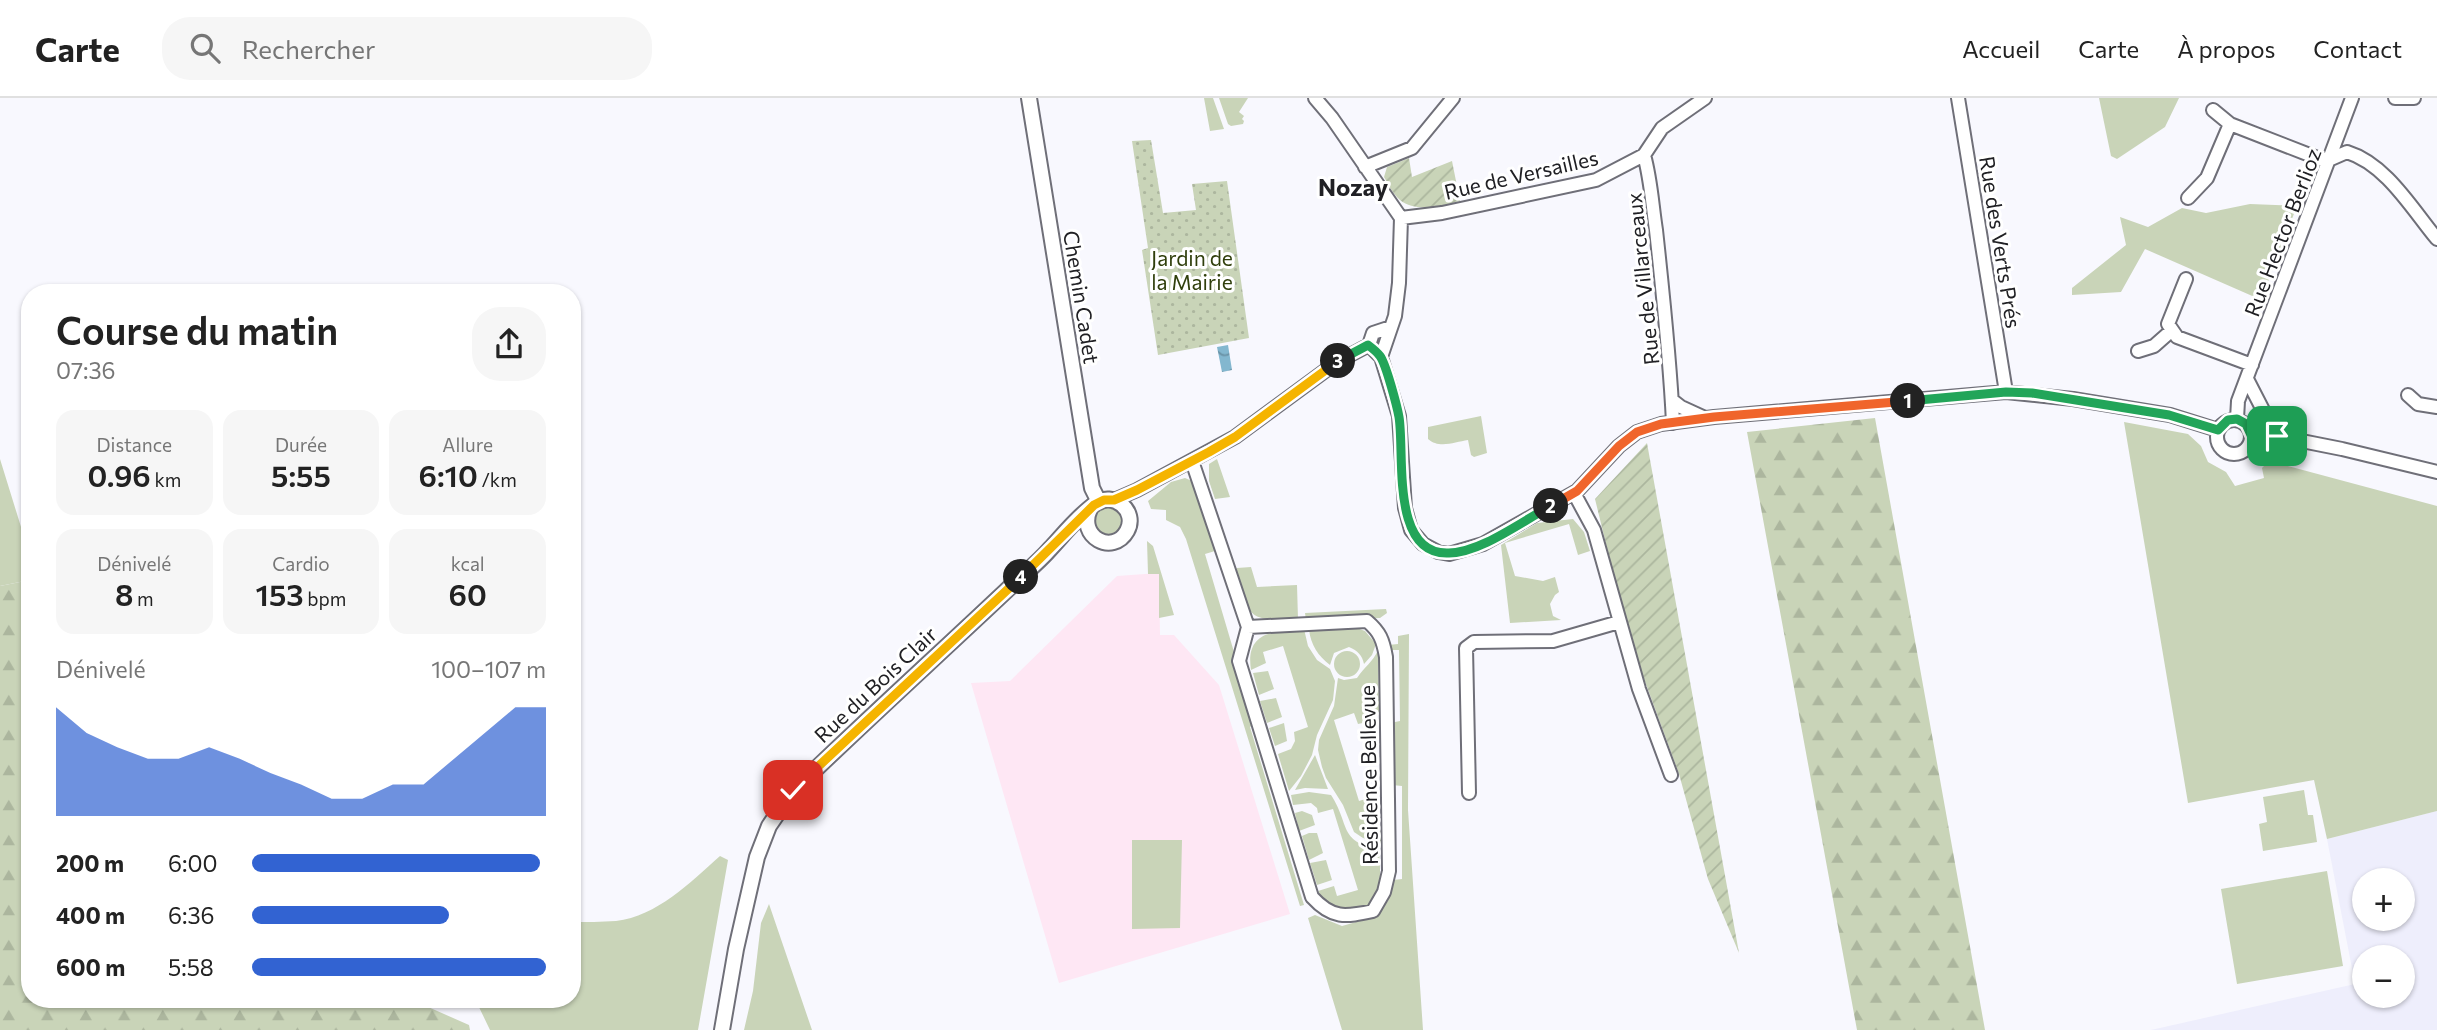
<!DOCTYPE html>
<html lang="fr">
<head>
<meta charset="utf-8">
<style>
  body { margin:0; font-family:Commissioner,sans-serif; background:#f6f6f6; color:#222; height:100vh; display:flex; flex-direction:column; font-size:26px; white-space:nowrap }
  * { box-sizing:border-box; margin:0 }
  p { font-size:23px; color:#767676 }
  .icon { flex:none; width:38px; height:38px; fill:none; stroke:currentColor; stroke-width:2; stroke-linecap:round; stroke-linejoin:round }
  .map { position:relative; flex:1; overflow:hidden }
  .panel { position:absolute; left:21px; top:186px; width:560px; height:724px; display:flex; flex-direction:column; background:#fff; border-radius:28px; box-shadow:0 2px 5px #0004 }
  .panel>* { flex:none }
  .fabs { position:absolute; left:2352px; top:770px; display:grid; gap:14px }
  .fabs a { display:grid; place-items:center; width:63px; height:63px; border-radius:50%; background:#fff; box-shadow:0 2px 5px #0004; font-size:35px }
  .pin { position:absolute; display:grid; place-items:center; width:60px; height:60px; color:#fff; margin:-30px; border-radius:14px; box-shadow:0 4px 10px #0006 }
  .km { position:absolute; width:35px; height:35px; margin:-18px; border-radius:50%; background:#222; color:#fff; font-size:19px; line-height:35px; text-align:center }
  .round { display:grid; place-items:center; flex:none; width:74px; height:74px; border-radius:28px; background:#f6f6f6 }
  .headline { display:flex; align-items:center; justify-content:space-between; height:119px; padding:0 35px }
  h1 { font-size:38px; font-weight:600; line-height:52px }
  .metrics { display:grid; grid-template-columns:repeat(3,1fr); gap:10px; height:119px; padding:7px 35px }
  .metrics div { display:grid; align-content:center; border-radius:18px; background:#f6f6f6; text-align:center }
  .metrics b { font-size:30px; font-weight:600 }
  .metrics small { font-size:19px; font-weight:400 }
  .metrics p { font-size:19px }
  .chart { height:196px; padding:14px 35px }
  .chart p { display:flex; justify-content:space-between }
  .chart svg { width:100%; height:126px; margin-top:7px; fill:#3263d2; opacity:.7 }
  ul { padding:0 35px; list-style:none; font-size:23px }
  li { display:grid; grid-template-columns:112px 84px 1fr; align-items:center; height:52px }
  li i { height:18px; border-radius:9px; background:#3263d2 }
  header { display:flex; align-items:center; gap:42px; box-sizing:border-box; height:98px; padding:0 35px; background:#fff; border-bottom:2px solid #e0e0e0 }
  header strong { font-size:33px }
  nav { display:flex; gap:38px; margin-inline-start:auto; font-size:24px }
  .search { width:490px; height:63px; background:#f6f6f6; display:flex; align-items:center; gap:18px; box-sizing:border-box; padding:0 24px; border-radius:28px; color:#767676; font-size:26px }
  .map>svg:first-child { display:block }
  .built { fill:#eeeefc; fill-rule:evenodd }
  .education { fill:#fee7f4 }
  .grass { fill:#c9d4b8 }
  .forest { fill:url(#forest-firs) }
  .park { fill:url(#park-dots) }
  .garden { fill:url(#garden-furrows) }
  .water { fill:url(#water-waves) }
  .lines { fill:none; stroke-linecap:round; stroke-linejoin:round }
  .minor-casing { stroke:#6f6f78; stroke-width:16 }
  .tertiary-casing { stroke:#6f6f78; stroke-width:18 }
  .minor { stroke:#fff; stroke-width:12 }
  .tertiary { stroke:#fff; stroke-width:14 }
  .split-1-casing { stroke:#fff; stroke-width:14 }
  .split-2-casing { stroke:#fff; stroke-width:14 }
  .split-3-casing { stroke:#fff; stroke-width:14 }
  .split-4-casing { stroke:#fff; stroke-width:14 }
  .split-5-casing { stroke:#fff; stroke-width:14 }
  .split-1 { stroke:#22a559; stroke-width:9 }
  .split-2 { stroke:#f0652b; stroke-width:9 }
  .split-3 { stroke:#22a559; stroke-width:9 }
  .split-4 { stroke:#f5b400; stroke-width:9 }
  .split-5 { stroke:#f5b400; stroke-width:9 }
  .labels { text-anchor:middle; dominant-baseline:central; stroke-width:6; stroke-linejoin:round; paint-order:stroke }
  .street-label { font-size:21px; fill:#202024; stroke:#fff }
  .park-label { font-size:21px; fill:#303f0c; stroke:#fff }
  .quarter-label { font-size:24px; font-weight:bold; fill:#202024; stroke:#fff }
</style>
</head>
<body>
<header>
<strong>Carte</strong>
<div class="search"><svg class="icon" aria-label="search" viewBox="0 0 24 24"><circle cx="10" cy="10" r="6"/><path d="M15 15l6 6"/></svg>Rechercher</div>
<nav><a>Accueil</a><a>Carte</a><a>À propos</a><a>Contact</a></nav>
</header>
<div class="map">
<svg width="2437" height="932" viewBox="0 0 2437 932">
  <defs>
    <pattern id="forest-firs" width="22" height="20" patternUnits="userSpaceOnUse" patternTransform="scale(1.75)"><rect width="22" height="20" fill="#c9d4b8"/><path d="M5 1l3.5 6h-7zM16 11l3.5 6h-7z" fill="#acb69e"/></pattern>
    <pattern id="park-dots" width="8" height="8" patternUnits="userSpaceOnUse" patternTransform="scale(1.75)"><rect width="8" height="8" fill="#c9d4b8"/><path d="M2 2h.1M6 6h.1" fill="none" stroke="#acb69e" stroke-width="1.8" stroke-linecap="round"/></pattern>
    <pattern id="garden-furrows" width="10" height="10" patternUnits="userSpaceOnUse" patternTransform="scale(1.75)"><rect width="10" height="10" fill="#c9d4b8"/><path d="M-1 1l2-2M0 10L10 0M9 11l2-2" fill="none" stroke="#acb69e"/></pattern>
    <pattern id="water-waves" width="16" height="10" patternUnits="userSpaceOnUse" patternTransform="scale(1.75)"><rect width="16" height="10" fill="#83b7cf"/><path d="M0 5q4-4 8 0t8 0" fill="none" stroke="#6b94a8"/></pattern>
  </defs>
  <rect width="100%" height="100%" fill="#f8f8fe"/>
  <path class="built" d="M2437,713V932H2151L2355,886L2327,741ZM2364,782H2403V821H2364ZM2364,859H2403V898H2364Z"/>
  <path class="education" d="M1159,475L1160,537H1174L1219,587L1290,816L1059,885L971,585L1010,583L1117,478Z"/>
  <path class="grass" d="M1204,0H1213L1224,31L1210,33Z
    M1219,0H1248L1239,14L1244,18L1242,21L1244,23L1243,26L1231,28L1228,26Z
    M2099,0H2179L2165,29L2117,61L2111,58Z
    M2250,106L2302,108L2295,113L2263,197L2266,204L2145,151L2121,194L2072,197V190L2126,147L2120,119L2148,129L2182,110L2206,115Z
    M1481,318L1487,355L1474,359L1471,357L1468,342C1455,344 1439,351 1428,341V329Z
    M2124,324L2188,336L2201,348L2208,364L2226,374L2235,388L2264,380L2262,370L2269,363L2437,408V713L2327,741L2314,682L2188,705Z
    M0,361L30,458V482L0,488Z
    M1217,361L1230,399L1215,401L1209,383V366Z
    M1185,380L1192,383L1215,453L1205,456L1255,625L1250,629L1304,807L1300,808L1186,441L1180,429L1166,422V412L1151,411L1148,403L1171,384Z
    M1094 423a14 14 0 1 1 28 0a14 14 0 1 1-28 0Z
    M1573,421L1584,434L1590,453L1578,457L1569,426L1505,445L1515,478L1543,483L1555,479L1559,494L1555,497L1550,506L1553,518L1561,522L1510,525L1501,447L1537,425Z
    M1147,443L1153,448L1174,517L1159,520V476H1148Z
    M1251,469L1257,489L1297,487L1298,521C1247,524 1249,519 1235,473L1237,470Z
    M1386,511L1387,515L1380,520L1306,522L1305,515Z
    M1354,529L1365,533L1376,546L1372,557L1364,566C1362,557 1358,553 1349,549L1334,555L1330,567C1318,558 1311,547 1309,532Z
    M1304,531L1308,548L1317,562L1330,571L1335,583L1333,602L1317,637L1312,657L1301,678L1289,693L1278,656L1291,651L1295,643L1294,634L1308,629L1283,548L1263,554L1266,565L1251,572C1245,533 1274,533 1304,531Z
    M1409,536L1408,712L1423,932H1342L1308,820L1315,817L1342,828L1374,819L1388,803L1393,782L1402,781V688L1392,687L1390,625L1400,623L1399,552H1388V547L1398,546V538Z
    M1378,552L1379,614L1371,617L1372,623L1358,626L1354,615L1334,622L1359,703L1372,699L1380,731L1382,746L1363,740L1354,734L1343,707L1326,680L1322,669L1318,652L1319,642L1334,608L1338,580L1344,582L1357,580C1364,569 1373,564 1378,552Z
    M1334 566a13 13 0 1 1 26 0a13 13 0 1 1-26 0Z
    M1268,573L1274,591L1259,597L1253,575Z
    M1276,600L1282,619L1267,625L1260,603Z
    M1284,625L1287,643L1275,648L1269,630Z
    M1315,657L1328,691L1305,690L1295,692Z
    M2304,692L2308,717H2313L2317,744L2263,753L2259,726L2267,724L2263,699Z
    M1309,694L1331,697C1351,728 1337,741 1379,753C1381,776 1384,821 1347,814C1340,812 1333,809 1326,807L1318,793L1334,788L1337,798L1358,792L1333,711L1318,715L1317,710L1311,705L1293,707L1291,697Z
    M1302,713L1312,717L1315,727L1299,733L1295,715Z
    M1309,735H1317L1323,755L1309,762L1302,738Z
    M1132,742H1182L1180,830L1132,831Z
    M720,758L728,762L698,932H490L477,905L471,901H572V824C587,824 601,824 616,823C657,818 690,785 720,758Z
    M1326,762L1332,782L1317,787L1310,765Z
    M2327,773L2343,868L2237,886L2221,791Z
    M769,806L812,932H744L753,893L761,825Z"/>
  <path class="forest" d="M1875,320L1985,932H1857L1747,334Z
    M30,482V901H410L469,927L470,932H0V488Z"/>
  <path class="park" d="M1151,42L1163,115L1196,112L1192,86L1227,83L1249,240L1158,257L1142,152L1148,150L1132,43Z"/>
  <path class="garden" d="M1409,60L1412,79L1452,63L1460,103C1442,108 1416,115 1400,102C1393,96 1388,86 1384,79L1387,69Z
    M1647,345L1739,855L1708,781L1679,676L1629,540L1595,401Z"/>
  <path class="water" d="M1228,247L1232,272L1222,274L1217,249Z"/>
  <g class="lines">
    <defs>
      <path id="minor" d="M1315,0L1332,20L1401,120L1399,185L1395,218L1381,259
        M1958,0L2006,294
        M2395,0H2414
        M2213,12L2230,26L2320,61H2331L2347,54C2386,66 2412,111 2437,141
        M1644,57C1651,82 1652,106 1656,132C1663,196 1670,260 1673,325
        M1365,69L1412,50L1453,0
        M2188,100L2207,80L2230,26
        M1401,120L1442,115L1596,82L1644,57L1662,30L1705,0
        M2186,181L2168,226L2177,239L2252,267
        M1369,247L1381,259L1399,318L1405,410L1411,432L1423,446L1438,454L1449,456L1483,446L1577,393L1619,348L1637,334L1661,326L1714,319L2006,294L2073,301L2170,317L2218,332
        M2138,253L2154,248L2171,233
        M2247,281L2266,318
        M2408,297L2418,306L2437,309
        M1672,302L1681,309L1705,320
        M2237,321L2238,303L2352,0
        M2217 339a17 17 0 1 1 34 0a17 17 0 1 1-34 0Z
        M2252,339L2277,338L2342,351L2437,374
        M1192,363L1248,529L1239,563L1312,799C1332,821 1345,819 1373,813L1384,794L1389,773L1386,559C1383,542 1380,534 1367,523L1248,529
        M1574,395L1594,432L1639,591L1671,677
        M1114,402L1137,392L1235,339L1337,264L1369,247L1373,235L1391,229
        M1469,695L1466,550L1474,544L1553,543L1619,524"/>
      <path id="tertiary" d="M1029,0L1092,390L1099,404
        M722,932L736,851L757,759L769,728L793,693C863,625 936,559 1007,492C1021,478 1037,466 1050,451C1064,436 1078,418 1095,406C1113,392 1138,413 1127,433C1113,458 1077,439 1090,411"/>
    </defs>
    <use href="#minor" class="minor-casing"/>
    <use href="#tertiary" class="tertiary-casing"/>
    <use href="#minor" class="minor"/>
    <use href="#tertiary" class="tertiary"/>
  </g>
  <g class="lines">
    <defs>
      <path id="split-1" d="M1908,303L2006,294L2032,295L2169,317L2218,332L2228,322L2237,321L2246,326L2252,339L2277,338"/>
      <path id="split-2" d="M1551,408L1577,393L1619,348L1637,334L1661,326L1714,319L1908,303"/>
      <path id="split-3" d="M1338,263L1368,247C1372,250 1377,254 1380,258C1386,266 1397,308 1399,319C1405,355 1390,458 1449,455C1482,454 1522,423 1551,408"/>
      <path id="split-4" d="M1021,479L1094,407L1104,402H1114L1137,392L1209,354L1235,339L1338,263"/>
      <path id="split-5" d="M793,692L1021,479"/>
    </defs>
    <use href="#split-1" class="split-1-casing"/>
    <use href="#split-2" class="split-2-casing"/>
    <use href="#split-3" class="split-3-casing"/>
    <use href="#split-4" class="split-4-casing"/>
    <use href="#split-5" class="split-5-casing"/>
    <use href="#split-1" class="split-1"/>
    <use href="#split-2" class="split-2"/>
    <use href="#split-3" class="split-3"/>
    <use href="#split-4" class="split-4"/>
    <use href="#split-5" class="split-5"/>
  </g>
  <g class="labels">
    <g class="street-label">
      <text transform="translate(1521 76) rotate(-13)">Rue de Versailles</text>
      <text transform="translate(2282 134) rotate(-69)">Rue Hector Berlioz</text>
      <text transform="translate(2001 144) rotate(81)">Rue des Verts Prés</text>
      <text transform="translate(1642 181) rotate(-96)">Rue de Villarceaux</text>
      <text transform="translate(1082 199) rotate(81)">Chemin Cadet</text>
      <text transform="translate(875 586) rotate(-43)">Rue du Bois Clair</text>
      <text transform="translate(1368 677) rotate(-91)">Résidence Bellevue</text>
    </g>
    <g class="park-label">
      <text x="1192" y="159">Jardin de<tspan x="1192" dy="24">la Mairie</tspan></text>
    </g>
    <g class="quarter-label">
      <text x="1353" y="88">Nozay</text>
    </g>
  </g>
</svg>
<div class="fabs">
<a>+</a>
<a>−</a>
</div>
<div class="pin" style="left:2277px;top:338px;background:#1e9e55"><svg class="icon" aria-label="arrive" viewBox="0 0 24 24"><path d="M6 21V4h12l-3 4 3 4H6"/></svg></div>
<div class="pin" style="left:793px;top:692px;background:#d93025"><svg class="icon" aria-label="check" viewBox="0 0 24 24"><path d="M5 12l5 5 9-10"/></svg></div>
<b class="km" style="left:1908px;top:303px">1</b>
<b class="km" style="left:1551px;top:408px">2</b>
<b class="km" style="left:1338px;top:263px">3</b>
<b class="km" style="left:1021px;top:479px">4</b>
<section class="panel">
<div class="headline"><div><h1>Course du matin</h1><p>07:36</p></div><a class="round"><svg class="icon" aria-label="share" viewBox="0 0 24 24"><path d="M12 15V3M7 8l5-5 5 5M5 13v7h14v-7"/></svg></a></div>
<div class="metrics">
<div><p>Distance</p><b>0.96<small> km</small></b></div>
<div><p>Durée</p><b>5:55</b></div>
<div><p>Allure</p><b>6:10<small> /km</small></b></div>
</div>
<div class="metrics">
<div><p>Dénivelé</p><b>8<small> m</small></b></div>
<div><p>Cardio</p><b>153<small> bpm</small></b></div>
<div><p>kcal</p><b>60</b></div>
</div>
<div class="chart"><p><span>Dénivelé</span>100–107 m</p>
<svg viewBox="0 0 160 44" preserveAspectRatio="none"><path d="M0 44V6L10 15L20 20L30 24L40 24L50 20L60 24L70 29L80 33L90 38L100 38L110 33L120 33L130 24L140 15L150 6L160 6V44z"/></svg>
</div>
<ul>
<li><b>200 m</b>6:00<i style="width:98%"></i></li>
<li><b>400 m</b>6:36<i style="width:67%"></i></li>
<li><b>600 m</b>5:58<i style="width:100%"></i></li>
</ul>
</section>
</div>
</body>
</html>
